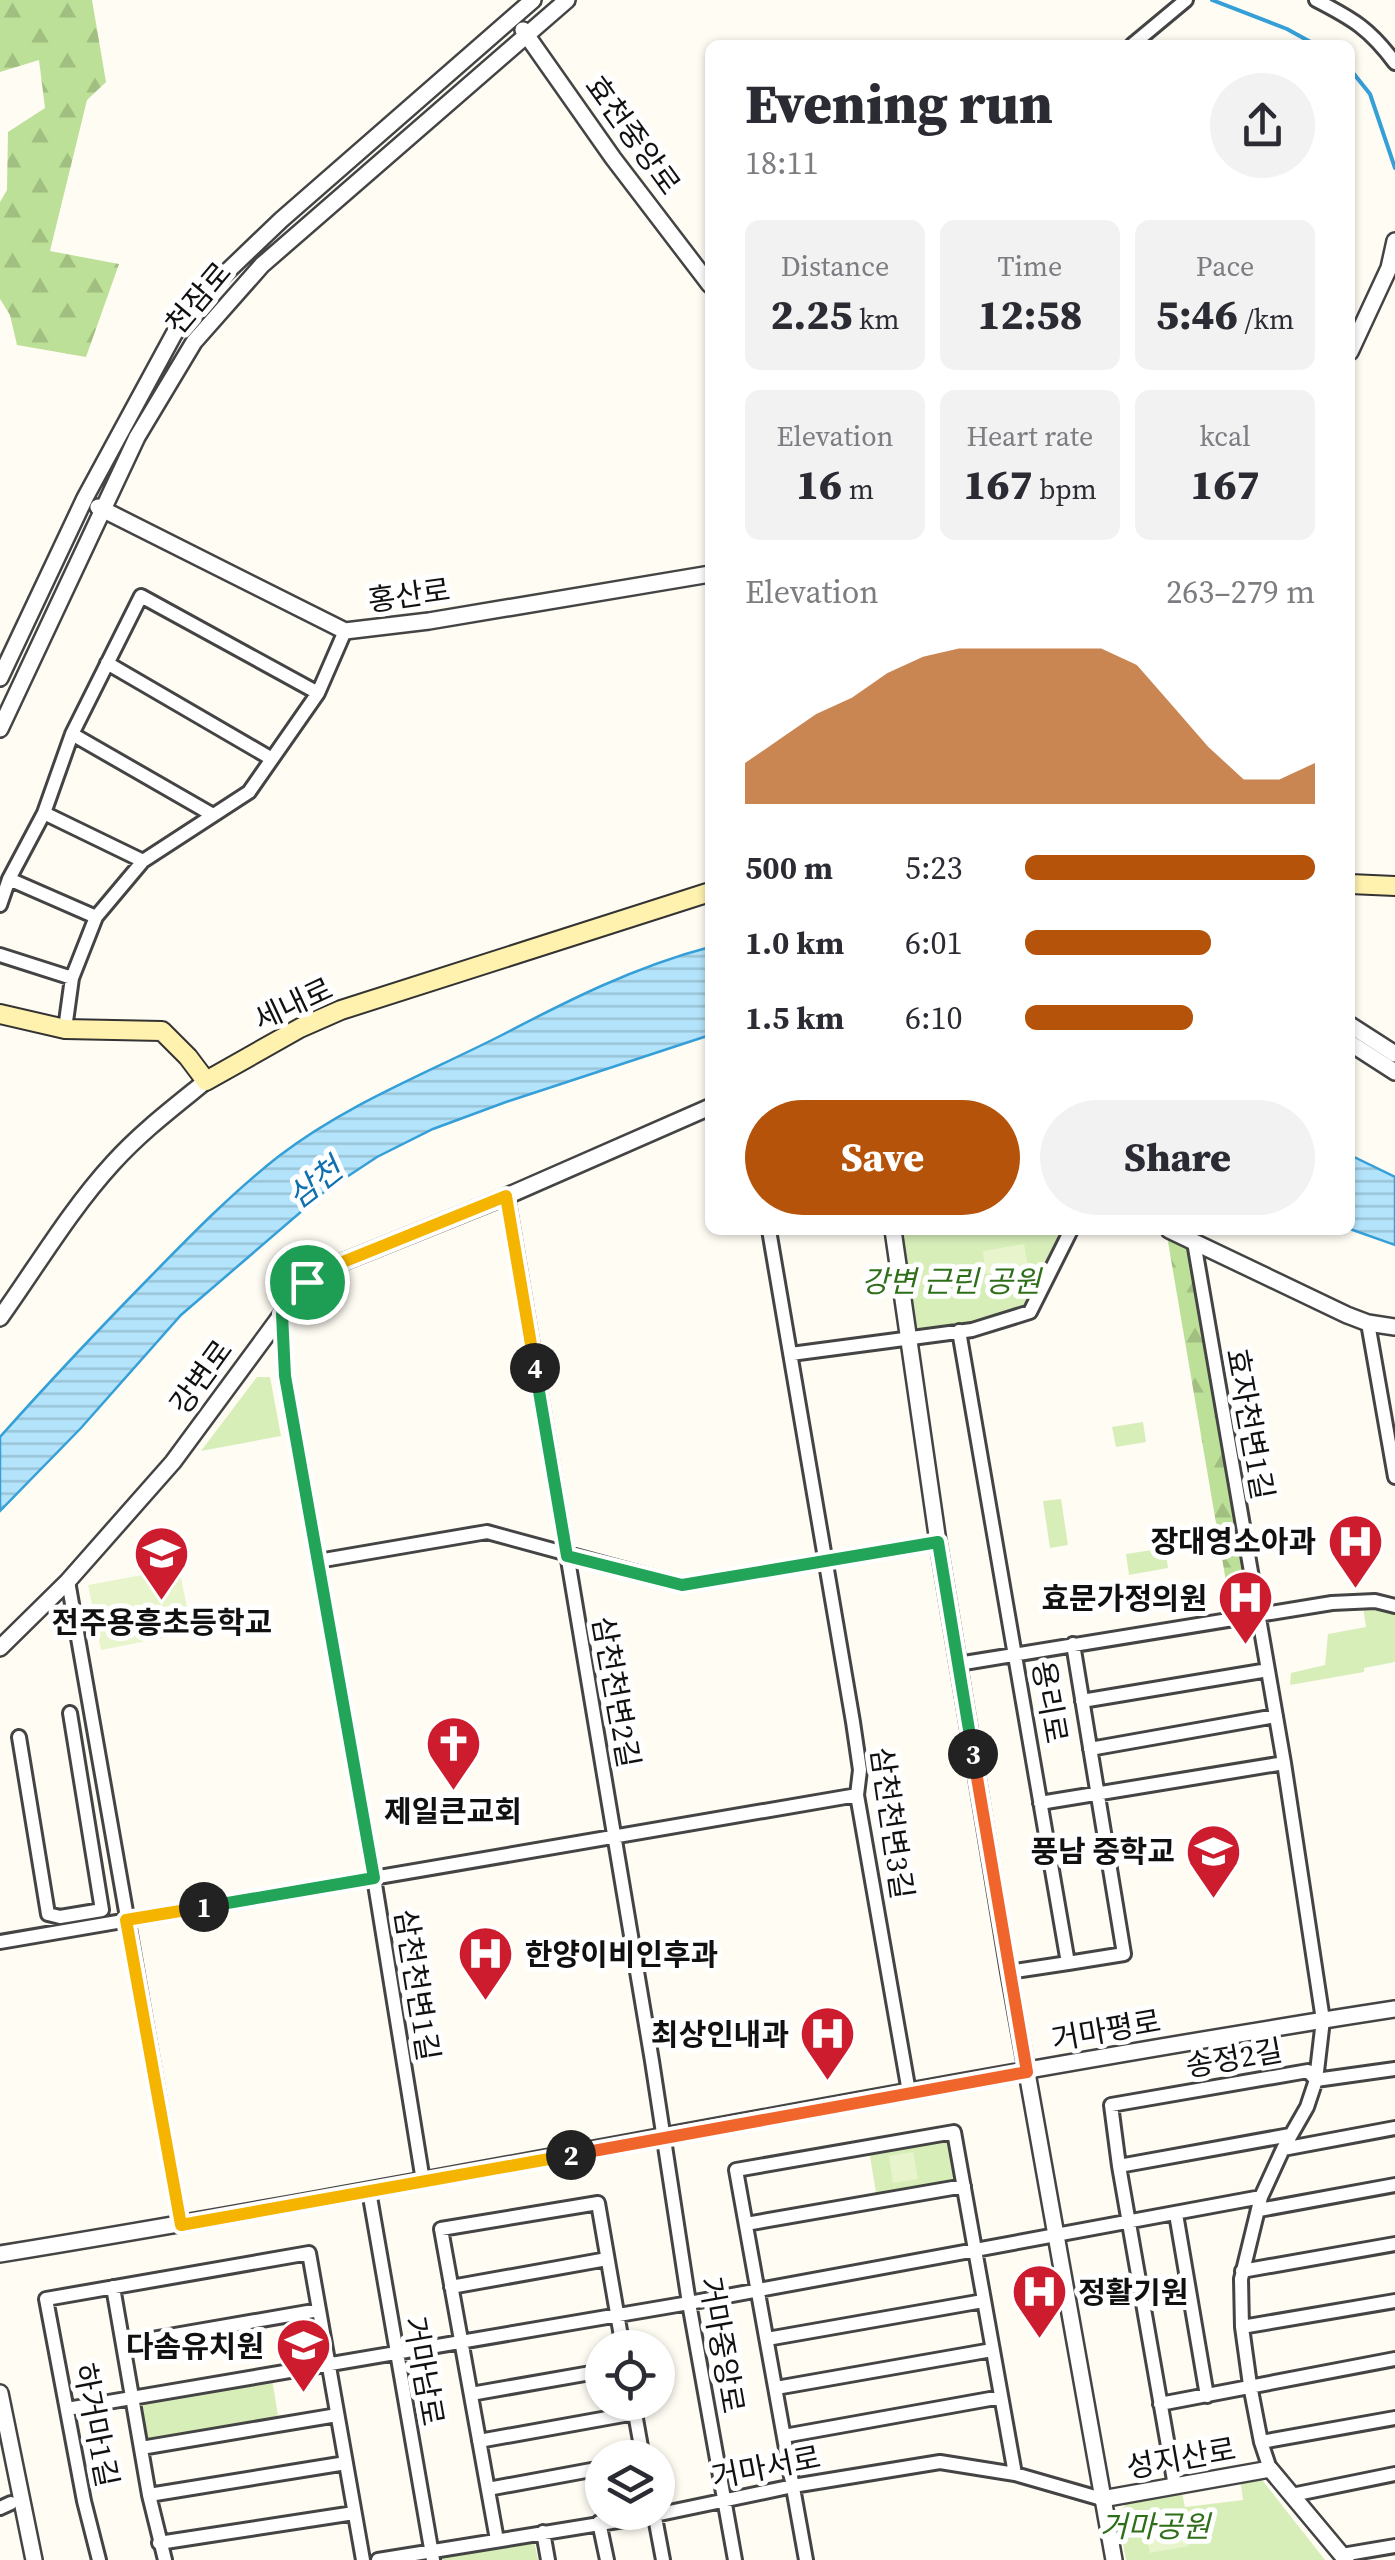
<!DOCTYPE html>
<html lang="en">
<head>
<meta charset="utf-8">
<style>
  body { margin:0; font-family:"Source Serif 4","Noto Sans KR",serif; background:#f2f2f3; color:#2b2b33; height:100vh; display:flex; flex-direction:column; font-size:38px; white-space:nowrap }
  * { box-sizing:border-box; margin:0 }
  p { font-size:32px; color:#7c7c81 }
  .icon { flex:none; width:55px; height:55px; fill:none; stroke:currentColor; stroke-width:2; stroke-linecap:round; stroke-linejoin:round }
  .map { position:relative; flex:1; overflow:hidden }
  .side { position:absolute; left:705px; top:40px; width:650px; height:1195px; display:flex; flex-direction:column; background:#fff; border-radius:15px; box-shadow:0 2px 8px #0004 }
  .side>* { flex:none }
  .fabs { position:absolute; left:585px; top:2330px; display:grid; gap:20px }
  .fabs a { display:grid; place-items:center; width:90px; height:90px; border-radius:50%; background:#fff; box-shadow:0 2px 8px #0004; font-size:50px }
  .pin { position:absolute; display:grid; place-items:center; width:85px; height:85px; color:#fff; margin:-42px; border:5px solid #fff; border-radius:50%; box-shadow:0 2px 10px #0007 }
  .km { position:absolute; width:50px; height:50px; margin:-25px; border-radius:50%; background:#222; color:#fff; font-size:28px; line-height:50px; text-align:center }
  .round { display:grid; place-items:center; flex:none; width:105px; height:105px; border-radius:52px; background:#f2f2f3 }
  .headline { display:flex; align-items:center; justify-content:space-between; height:170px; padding:0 40px }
  h1 { font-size:55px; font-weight:800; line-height:75px }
  .metrics { display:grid; grid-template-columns:repeat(3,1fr); gap:15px; height:170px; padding:10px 40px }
  .metrics div { display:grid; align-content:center; border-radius:15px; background:#f2f2f3; text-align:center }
  .metrics b { font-size:42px; font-weight:800 }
  .metrics small { font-size:28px; font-weight:400 }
  .metrics p { font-size:28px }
  .chart { height:280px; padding:20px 40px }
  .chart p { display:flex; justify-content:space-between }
  .chart svg { width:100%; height:180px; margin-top:10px; fill:#b45309; opacity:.7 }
  .primary-button { display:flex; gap:20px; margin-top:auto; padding:20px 40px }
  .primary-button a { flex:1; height:115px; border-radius:60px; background:#b45309; color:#fff; font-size:40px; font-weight:800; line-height:115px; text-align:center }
  .primary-button a+a { background:#f2f2f3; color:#2b2b33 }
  ul { padding:0 40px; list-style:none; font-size:32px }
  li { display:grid; grid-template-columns:160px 120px 1fr; align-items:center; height:75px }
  li i { height:25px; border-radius:12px; background:#b45309 }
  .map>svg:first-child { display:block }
  .forest { fill:url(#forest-firs) }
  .park { fill:#d7eeb9 }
  .pitch { fill:#e8f4cc }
  .water { fill:url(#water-rules); stroke:#359fd8; stroke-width:2.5 }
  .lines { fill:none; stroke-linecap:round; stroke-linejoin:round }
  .stream { stroke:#359fd8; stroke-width:4 }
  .minor-casing { stroke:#444; stroke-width:18 }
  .tertiary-casing { stroke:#444; stroke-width:20 }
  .secondary-casing { stroke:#333; stroke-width:22 }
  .minor { stroke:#fff; stroke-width:12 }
  .tertiary { stroke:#fff; stroke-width:15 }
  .secondary { stroke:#fff2af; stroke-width:18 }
  .split-1-casing { stroke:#fff; stroke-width:20 }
  .split-2-casing { stroke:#fff; stroke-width:20 }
  .split-3-casing { stroke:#fff; stroke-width:20 }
  .split-4-casing { stroke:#fff; stroke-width:20 }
  .split-5-casing { stroke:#fff; stroke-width:20 }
  .split-1 { stroke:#22a559; stroke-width:12 }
  .split-2 { stroke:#f5b400; stroke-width:12 }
  .split-3 { stroke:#f0652b; stroke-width:12 }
  .split-4 { stroke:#22a559; stroke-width:12 }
  .split-5 { stroke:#f5b400; stroke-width:12 }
  .labels { text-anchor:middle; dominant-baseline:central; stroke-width:10; stroke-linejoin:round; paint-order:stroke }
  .street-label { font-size:30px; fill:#111; stroke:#fff }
  .park-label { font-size:30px; font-style:italic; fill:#306f1a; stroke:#fff }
  .poi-label { font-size:30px; font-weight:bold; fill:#111; stroke:#fff; text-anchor:end }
  .water-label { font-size:32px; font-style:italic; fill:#0e70ae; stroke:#fff }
</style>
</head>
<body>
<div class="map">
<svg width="1395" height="2560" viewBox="0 0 1395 2560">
  <defs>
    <pattern id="forest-firs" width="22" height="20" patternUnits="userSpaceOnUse" patternTransform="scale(2.5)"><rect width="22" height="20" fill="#bce097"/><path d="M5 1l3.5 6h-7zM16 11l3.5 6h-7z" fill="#a1bf81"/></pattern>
    <pattern id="water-rules" width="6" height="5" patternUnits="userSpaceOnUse" patternTransform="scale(2.5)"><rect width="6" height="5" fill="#b4e4fb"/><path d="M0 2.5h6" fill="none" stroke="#9ac3d6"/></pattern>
  </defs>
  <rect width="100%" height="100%" fill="#fffcf4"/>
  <path class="forest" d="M0,0H92L106,82L87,100L50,251L119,264L86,357L17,345L10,315L0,299V202L7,190L8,132L45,108L39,60L0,72Z
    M1167,1236L1187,1246L1249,1601L1230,1605Z"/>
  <path class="park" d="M893,1230H1071L1030,1312L908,1338Z
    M257,1377H270L281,1436L201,1451Z
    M1143,1422L1146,1442L1116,1447L1112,1427Z
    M1061,1499L1068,1545L1050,1548L1043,1501Z
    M1165,1548L1168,1568L1129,1575L1126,1554Z
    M1362,1601L1395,1606V1662L1364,1668V1672L1290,1685L1291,1673L1325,1665L1328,1634L1366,1627Z
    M945,2138L953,2142L959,2179L956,2184L877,2199L869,2150Z
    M272,2379L279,2422L146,2445L139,2403Z
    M1259,2476L1325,2560H1126L1118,2518L1131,2494L1181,2488L1185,2507L1243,2500L1240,2478Z
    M534,2540L538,2560H438L437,2557Z"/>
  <path class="pitch" d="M1024,1244L1028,1266L985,1274L983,1251Z
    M179,1568L192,1632L101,1650L88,1585Z
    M913,2152L918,2179L893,2183L889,2156Z
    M1186,2527L1189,2546L1150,2553L1146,2534Z"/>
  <path class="water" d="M710,947V1035L506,1102L433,1129L377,1157L324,1192L181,1315L81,1428L0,1511V1437C49,1382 100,1328 151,1276C192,1234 233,1192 279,1156C347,1104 425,1074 500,1036C569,1000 634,967 710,947Z
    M1350,1155L1395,1177V1245L1350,1229Z"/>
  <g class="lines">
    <path class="stream" d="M1212,0L1287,29L1316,45
      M1350,69L1370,94L1395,168"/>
    <defs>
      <path id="minor" d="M1316,0C1353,19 1370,29 1395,63
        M1132,45L1186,0
        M107,663L272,759
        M72,734L213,815
        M44,813L143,861
        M9,879L96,917
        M0,905L9,879L44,813L72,734L141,596L318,693
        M0,955L72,978
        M65,1029L72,978L96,917L143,861L249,792L318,693L345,631
        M507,1196L652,2061L689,2303L735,2560
        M769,1230L853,1722L860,1770L857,1795L909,2092
        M1194,1242L1284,1763L1323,2020L1316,2080L1307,2107L1283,2149L1261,2197L1241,2279L1242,2327L1250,2385L1261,2442L1270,2469
        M282,1314L285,1376L374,1878L423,2181
        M1368,1323L1395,1477
        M959,1331L1068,1963L1009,1972
        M791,1354L972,1330L1030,1312L1071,1230
        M318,1561L487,1532L682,1585L938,1542
        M68,1581L181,2225
        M958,1664L1332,1603L1375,1601L1395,1606
        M1082,1701L1268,1670
        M19,1737L48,1914L60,1917L102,1910L70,1713
        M1090,1749L1276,1716
        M1040,1803L1284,1763
        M0,1942L857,1795
        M1068,1963L1124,1954L1073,1644
        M1283,2149L1395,2128
        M1119,2166L1290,2135
        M369,2191L433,2560
        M1259,2210L1395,2185
        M1176,2214L1207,2396
        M746,2224L964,2186
        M1242,2271L1395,2244
        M113,2287L149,2495L165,2560
        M451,2287L607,2259
        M1242,2327L1395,2301
        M767,2339L983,2301
        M123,2344L319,2310
        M776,2388L992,2350
        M471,2394L602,2371
        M633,2402L643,2458
        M1160,2404L1395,2359
        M67,2409L689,2303L1261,2197
        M784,2436L1001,2397
        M479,2441L635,2413
        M1261,2442L1395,2418
        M141,2448L337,2415
        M1175,2486L1119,2166L1111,2105L1308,2071L1316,2080L1395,2069
        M488,2489L602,2468
        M149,2495L346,2463
        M1292,2495L1395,2474
        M0,2508L11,2503
        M654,2512L663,2560
        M599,2522L607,2560
        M543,2532L548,2560
        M497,2540L441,2229L598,2203L623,2348
        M159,2543L354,2513
        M1342,2555L1395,2546
        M99,2560L84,2501L46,2299L309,2253L363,2560
        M378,2560L655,2515L793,2486L940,2462L1015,2474L1102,2499
        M806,2560L736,2170L954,2132L1015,2474"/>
      <path id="tertiary" d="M523,30L613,158L710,285
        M1350,352L1389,268L1395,241
        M98,507L345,631L429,621L710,574
        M0,678L85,498L174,334L209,289L281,220L533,0
        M0,729L137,437L194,342L262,265L567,0
        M1350,1025L1395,1054
        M1350,1043L1395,1072
        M893,1230L938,1542L1009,1972L1114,2560
        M1169,1230L1347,1315L1368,1323L1395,1327
        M0,1318C37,1266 70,1210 113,1163C141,1132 174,1107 206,1081
        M0,1648L68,1581L173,1462L282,1314L307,1282L323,1270L507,1196L710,1107
        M0,2254C466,2178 928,2081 1395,2009
        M0,2393L34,2560
        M1102,2499L1270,2469L1346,2560"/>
      <path id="secondary" d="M1350,884L1395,886
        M0,1014L65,1029L162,1031L188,1057L206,1081L300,1028L341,1010L710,892"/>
    </defs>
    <use href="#minor" class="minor-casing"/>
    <use href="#tertiary" class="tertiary-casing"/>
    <use href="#secondary" class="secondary-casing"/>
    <use href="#minor" class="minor"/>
    <use href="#tertiary" class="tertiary"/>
    <use href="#secondary" class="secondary"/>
  </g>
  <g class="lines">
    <defs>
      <path id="split-1" d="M204,1907L374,1878L285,1376L282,1314L307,1282"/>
      <path id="split-2" d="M204,1907L126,1920L181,2225L571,2155"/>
      <path id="split-3" d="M571,2155L1027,2072L973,1754"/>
      <path id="split-4" d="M535,1368L567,1556L682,1585L938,1542L973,1754"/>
      <path id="split-5" d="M307,1282L323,1270L506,1196L535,1368"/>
    </defs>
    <use href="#split-1" class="split-1-casing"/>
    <use href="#split-2" class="split-2-casing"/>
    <use href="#split-3" class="split-3-casing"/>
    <use href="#split-4" class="split-4-casing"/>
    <use href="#split-5" class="split-5-casing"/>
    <use href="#split-1" class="split-1"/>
    <use href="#split-2" class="split-2"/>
    <use href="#split-3" class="split-3"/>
    <use href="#split-4" class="split-4"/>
    <use href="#split-5" class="split-5"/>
  </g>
  <defs>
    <symbol id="hospital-pin" viewBox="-11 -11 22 30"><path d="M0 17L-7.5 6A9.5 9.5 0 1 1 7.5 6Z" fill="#cd1c2e" stroke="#fff"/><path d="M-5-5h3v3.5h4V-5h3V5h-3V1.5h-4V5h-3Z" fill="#fff"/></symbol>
    <symbol id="school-pin" viewBox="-11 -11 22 30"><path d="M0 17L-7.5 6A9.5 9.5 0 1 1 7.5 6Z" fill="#cd1c2e" stroke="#fff"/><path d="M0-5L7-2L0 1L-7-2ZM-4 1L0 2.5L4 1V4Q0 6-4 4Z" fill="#fff"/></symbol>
    <symbol id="church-pin" viewBox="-11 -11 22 30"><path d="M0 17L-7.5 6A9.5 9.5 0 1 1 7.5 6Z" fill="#cd1c2e" stroke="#fff"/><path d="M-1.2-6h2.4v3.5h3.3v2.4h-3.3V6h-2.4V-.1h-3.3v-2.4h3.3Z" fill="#fff"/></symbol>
  </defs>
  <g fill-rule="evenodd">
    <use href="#hospital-pin" x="1324" y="1510" width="63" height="86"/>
    <use href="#school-pin" x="130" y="1522" width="63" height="86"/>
    <use href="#hospital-pin" x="1214" y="1566" width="63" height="86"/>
    <use href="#church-pin" x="422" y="1712" width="63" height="86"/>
    <use href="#school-pin" x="1182" y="1820" width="63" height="86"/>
    <use href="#hospital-pin" x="454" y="1922" width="63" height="86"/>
    <use href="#hospital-pin" x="796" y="2002" width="63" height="86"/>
    <use href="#hospital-pin" x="1008" y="2260" width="63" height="86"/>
    <use href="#school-pin" x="272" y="2314" width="63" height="86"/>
  </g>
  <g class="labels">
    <g class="street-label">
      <text transform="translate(633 135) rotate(54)">효천중앙로</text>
      <text transform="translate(198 298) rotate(-50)">천잠로</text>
      <text transform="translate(409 595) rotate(-8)">홍산로</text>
      <text transform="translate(293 1004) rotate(-25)">세내로</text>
      <text transform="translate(201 1377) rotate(-54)">강변로</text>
      <text transform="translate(1250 1424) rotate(80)">효자천변1길</text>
      <text transform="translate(616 1692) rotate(80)">삼천천변2길</text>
      <text transform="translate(1050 1702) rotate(80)">용리로</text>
      <text transform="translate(892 1823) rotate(82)">삼천천변3길</text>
      <text transform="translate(417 1985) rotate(81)">삼천천변1길</text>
      <text transform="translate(1106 2030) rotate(-10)">거마평로</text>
      <text transform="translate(1234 2058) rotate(-10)">송정2길</text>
      <text transform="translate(722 2345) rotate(80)">거마중앙로</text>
      <text transform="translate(424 2371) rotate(80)">거마남로</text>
      <text transform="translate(96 2425) rotate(79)">하거마1길</text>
      <text transform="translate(1181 2458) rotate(-10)">성지산로</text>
      <text transform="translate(766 2467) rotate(-11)">거마서로</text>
    </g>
    <g class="park-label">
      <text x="951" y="1281">강변 근린 공원</text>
      <text x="1155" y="2526">거마공원</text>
    </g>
    <g class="poi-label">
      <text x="1316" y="1541">장대영소아과</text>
      <text x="1207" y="1598">효문가정의원</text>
      <text x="162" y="1622" text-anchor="middle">전주용흥초등학교</text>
      <text x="453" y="1811" text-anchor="middle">제일큰교회</text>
      <text x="1175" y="1851">풍남 중학교</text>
      <text x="525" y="1954" text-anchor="start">한양이비인후과</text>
      <text x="789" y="2034">최상인내과</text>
      <text x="1078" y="2292" text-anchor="start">정활기원</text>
      <text x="264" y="2346">다솜유치원</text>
    </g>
    <g class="water-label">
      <text transform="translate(315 1183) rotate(-38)">삼천</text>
    </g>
  </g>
</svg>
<div class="fabs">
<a><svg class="icon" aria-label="locate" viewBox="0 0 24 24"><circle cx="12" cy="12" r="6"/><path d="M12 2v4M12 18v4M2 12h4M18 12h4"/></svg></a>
<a><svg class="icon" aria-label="layers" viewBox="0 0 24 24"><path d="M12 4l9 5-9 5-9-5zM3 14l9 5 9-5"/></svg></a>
</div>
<div class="pin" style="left:307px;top:1282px;background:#1e9e55"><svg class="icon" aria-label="arrive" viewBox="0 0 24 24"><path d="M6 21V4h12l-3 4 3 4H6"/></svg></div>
<b class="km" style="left:204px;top:1907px">1</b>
<b class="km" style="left:571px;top:2155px">2</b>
<b class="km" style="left:973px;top:1754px">3</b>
<b class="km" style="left:535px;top:1368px">4</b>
<section class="side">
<div class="headline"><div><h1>Evening run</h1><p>18:11</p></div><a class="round"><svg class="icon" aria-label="share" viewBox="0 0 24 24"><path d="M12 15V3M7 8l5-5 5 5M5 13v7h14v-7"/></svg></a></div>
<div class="metrics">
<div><p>Distance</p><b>2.25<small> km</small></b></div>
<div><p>Time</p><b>12:58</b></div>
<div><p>Pace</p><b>5:46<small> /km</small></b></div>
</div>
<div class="metrics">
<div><p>Elevation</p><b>16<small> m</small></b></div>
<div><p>Heart rate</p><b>167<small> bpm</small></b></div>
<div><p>kcal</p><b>167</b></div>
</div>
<div class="chart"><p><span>Elevation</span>263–279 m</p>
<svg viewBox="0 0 160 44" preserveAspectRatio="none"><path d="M0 44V34L10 28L20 22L30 18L40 12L50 8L60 6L70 6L80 6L90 6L100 6L110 10L120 20L130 30L140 38L150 38L160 34V44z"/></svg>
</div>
<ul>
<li><b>500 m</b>5:23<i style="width:100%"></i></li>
<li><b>1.0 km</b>6:01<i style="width:64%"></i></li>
<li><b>1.5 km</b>6:10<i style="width:58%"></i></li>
</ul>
<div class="primary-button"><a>Save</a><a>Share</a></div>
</section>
</div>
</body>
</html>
